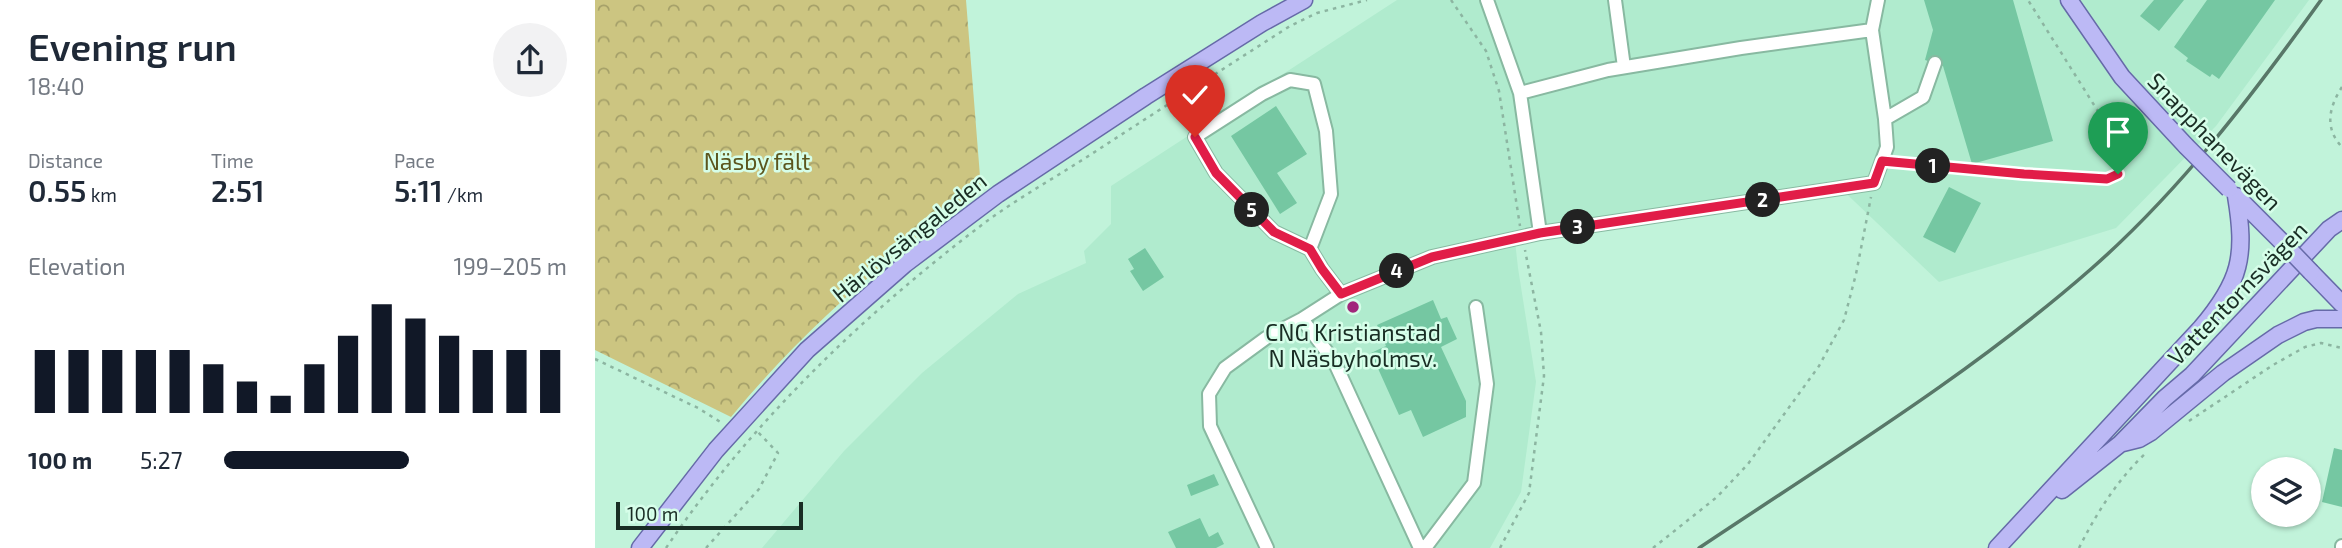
<!DOCTYPE html>
<html lang="en">
<head>
<meta charset="utf-8">
<style>
  body { margin:0; font-family:"Exo 2",sans-serif; background:#f2f2f3; color:#1f2937; height:100vh; display:flex; flex-direction:column; font-size:26px; white-space:nowrap }
  * { box-sizing:border-box; margin:0 }
  p { font-size:23px; color:#747a83 }
  .icon { flex:none; width:38px; height:38px; fill:none; stroke:currentColor; stroke-width:2; stroke-linecap:round; stroke-linejoin:round }
  .map { position:relative; flex:1; overflow:hidden }
  .drawer { display:flex; flex-direction:column; background:#fff; width:595px }
  .drawer>* { flex:none }
  .controls { position:absolute; left:1656px; top:457px; display:grid; gap:14px }
  .controls a { display:grid; place-items:center; width:70px; height:70px; border-radius:50%; background:#fff; box-shadow:0 2px 5px #0004; font-size:35px }
  .scale { position:absolute; left:21px; bottom:18px; width:187px; box-sizing:border-box; padding-left:7px; border:4px solid #192d24; border-top:0; font-size:19px; line-height:24px; white-space:nowrap; color:#192d24; -webkit-text-stroke:5px #d6fee9; paint-order:stroke }
  .pin { position:absolute; display:grid; place-items:center; width:60px; height:60px; color:#fff; margin:-72px -30px; border-radius:50% 50% 50% 0; rotate:-45deg; box-shadow:0 0 7px #0007 }
  .pin .icon { rotate:45deg }
  .km { position:absolute; width:35px; height:35px; margin:-18px; border-radius:50%; background:#222; color:#fff; font-size:19px; line-height:35px; text-align:center }
  .round { display:grid; place-items:center; flex:none; width:74px; height:74px; border-radius:37px; background:#f2f2f3 }
  .head { display:flex; align-items:center; justify-content:space-between; height:119px; padding:0 28px }
  h1 { font-size:38px; font-weight:600; line-height:52px }
  .stats { display:grid; grid-template-columns:repeat(3,1fr); gap:10px; height:119px; padding:7px 28px }
  .stats div { display:grid; align-content:center }
  .stats b { font-size:30px; font-weight:600 }
  .stats small { font-size:19px; font-weight:400 }
  .stats p { font-size:19px }
  .chart { height:196px; padding:14px 28px }
  .chart p { display:flex; justify-content:space-between }
  .chart svg { width:100%; height:126px; margin-top:7px; stroke:#111827; stroke-width:6 }
  ul { padding:0 28px; list-style:none; font-size:23px }
  li { display:grid; grid-template-columns:112px 84px 1fr; align-items:center; height:52px }
  li i { height:18px; border-radius:9px; background:#111827 }
  main { display:flex; flex:1; min-height:0 }
  .map>svg:first-child { display:block }
  .built { fill:#b0ebce }
  .park { fill:url(#park-crowns) }
  .building { fill:#75c7a2 }
  .lines { fill:none; stroke-linecap:round; stroke-linejoin:round }
  .minor-casing { stroke:#88b9a1; stroke-width:16 }
  .major-casing { stroke:#666aa8; stroke-width:19 }
  .path { stroke:#8cb5a1; stroke-width:2.5; stroke-dasharray:3.5 5; stroke-linecap:butt }
  .minor { stroke:#fff; stroke-width:12 }
  .major { stroke:#bcb9f5; stroke-width:16 }
  .rail { stroke:#587768; stroke-width:3.5 }
  .major-bridge-casing { stroke:#666aa8; stroke-width:19; stroke-linecap:butt }
  .major-bridge { stroke:#bcb9f5; stroke-width:16 }
  .route-casing { stroke:#fff; stroke-width:14 }
  .route { stroke:#e11d48; stroke-width:9 }
  .poi-dot { fill:#a1267b; stroke:#d6fee9; stroke-width:2.5 }
  .labels { text-anchor:middle; dominant-baseline:central; stroke-width:5; stroke-linejoin:round; paint-order:stroke }
  .street-label { font-size:23px; fill:#192d24; stroke:#d6fee9 }
  .park-label { font-size:23px; fill:#5c561e; stroke:#d6fee9 }
  .poi-label { font-size:23px; fill:#192d24; stroke:#d6fee9 }
</style>
</head>
<body>
<main>
<section class="drawer">
<div class="head"><div><h1>Evening run</h1><p>18:40</p></div><a class="round"><svg class="icon" aria-label="share" viewBox="0 0 24 24"><path d="M12 15V3M7 8l5-5 5 5M5 13v7h14v-7"/></svg></a></div>
<div class="stats">
<div><p>Distance</p><b>0.55<small> km</small></b></div>
<div><p>Time</p><b>2:51</b></div>
<div><p>Pace</p><b>5:11<small> /km</small></b></div>
</div>
<div class="chart"><p><span>Elevation</span>199–205 m</p>
<svg viewBox="0 0 160 44" preserveAspectRatio="none"><path d="M5 44V22M15 44V22M25 44V22M35 44V22M45 44V22M55 44V27M65 44V33M75 44V38M85 44V27M95 44V17M105 44V6M115 44V11M125 44V17M135 44V22M145 44V22M155 44V22"/></svg>
</div>
<ul>
<li><b>100 m</b>5:27<i style="width:54%"></i></li>
</ul>
</section>
<div class="map">
<svg width="1747" height="548" viewBox="0 0 1747 548">
  <defs>
    <pattern id="park-crowns" width="20" height="18" patternUnits="userSpaceOnUse" patternTransform="scale(1.75)"><rect width="20" height="18" fill="#ccc581"/><path d="M2 6a3 3 0 1 1 6 0M12 15a3 3 0 1 1 6 0" fill="none" stroke="#a5a069"/></pattern>
  </defs>
  <rect width="100%" height="100%" fill="#c1f3da"/>
  <path class="built" d="M802,0H1714L1621,126L1521,228L1344,282L1238,181L919,232L923,268L941,382L926,492L895,548H167L249,451L327,373L423,294L491,263L489,251L516,224V186Z"/>
  <path class="park" d="M0,0H371L386,189C295,254 208,330 136,417L0,350Z"/>
  <path class="building" d="M1329,0H1418L1458,141L1377,164L1348,66L1330,60L1338,30Z
    M1559,0H1589L1564,31L1545,16Z
    M1612,0H1680L1624,79L1617,74L1615,77L1591,61L1593,58L1579,47Z
    M681,106L712,154L682,173L702,203L685,214L636,136Z
    M1354,187L1386,203L1360,253L1328,237Z
    M550,248L569,277L548,291L535,271L539,269L533,259Z
    M838,300L846,319L852,317L862,339L846,347L871,401V417L828,437L816,410L804,415L776,353L791,346L782,325Z
    M1739,448L1747,450V507L1727,502Z
    M619,474L624,485L596,496L592,485Z
    M605,518L614,537L623,532L629,544L621,548H581L573,532Z"/>
  <g class="lines">
    <defs>
      <path id="minor" d="M1020,0L1029,67
        M1277,30L1283,0
        M925,93L1013,70L1146,48L1277,30L1290,119L1292,147L1279,183L945,233
        M1290,119L1328,97L1340,63
        M715,249L736,194L731,131L719,84L695,80L667,94L600,137L621,173L679,232L715,249L727,269L746,294
        M707,319L739,361L825,548
        M672,548L615,426L614,394L630,368L671,338L707,319L746,294L837,257L945,233L925,93L892,0
        M830,548L879,483L892,384L881,307
        M1747,548V546"/>
      <path id="major" d="M1474,0L1527,77L1591,146
        M1641,196L1691,246
        M1716,272L1747,304
        M1528,443L1544,439L1556,432L1628,373L1683,335L1709,322L1721,319H1747
        M1467,490L1525,444L1570,398L1597,375L1734,229L1747,220
        M45,548L121,450L212,350L310,264L403,194L551,96L667,23L709,0
        M1402,548L1606,328C1646,281 1651,256 1641,196"/>
    </defs>
    <use href="#minor" class="minor-casing"/>
    <use href="#major" class="major-casing"/>
    <path class="path" d="M856,0L891,51L904,91L925,226
      M1747,87C1734,107 1729,128 1747,147
      M1297,162L1429,174L1512,179C1527,174 1530,165 1528,151L1433,0
      M0,359L103,408L127,423
      M1594,421L1678,365L1710,347L1726,343L1747,348
      M71,548C157,421 270,313 392,221C425,197 461,177 495,155C561,112 628,69 695,26L722,13L772,0
      M111,548L164,489L183,453L162,431
      M905,548L934,493L949,376L946,332L930,250
      M1058,548L1122,497L1153,464L1224,366L1249,320L1261,274L1276,197
      M1484,548C1502,512 1523,479 1552,452"/>
    <use href="#minor" class="minor"/>
    <use href="#major" class="major"/>
    <path class="rail" d="M1104,548C1237,459 1375,375 1496,269C1585,191 1657,96 1726,0"/>
    <defs>
      <path id="major-bridge" d="M1591,146L1634,189
        M1691,246L1716,272"/>
    </defs>
    <use href="#major-bridge" class="major-bridge-casing"/>
    <use href="#major-bridge" class="major-bridge"/>
  </g>
  <g class="lines">
    <defs>
      <path id="route" d="M600,137L621,173L679,232L715,249L727,269L746,294L837,257L945,233L1279,183L1287,161L1429,174L1512,179L1523,174"/>
    </defs>
    <use href="#route" class="route-casing"/>
    <use href="#route" class="route"/>
  </g>
  <circle class="poi-dot" cx="758" cy="307" r="7"/>
  <g class="labels">
    <g class="street-label">
      <text transform="translate(1620 141) rotate(46)">Snapphanevägen</text>
      <text transform="translate(314 237) rotate(-39)">Härlövsängaleden</text>
      <text transform="translate(1642 293) rotate(-46)">Vattentornsvägen</text>
    </g>
    <g class="park-label">
      <text x="162" y="161">Näsby fält</text>
    </g>
    <g class="poi-label">
      <text x="758" y="332">CNG Kristianstad<tspan x="758" dy="26">N Näsbyholmsv.</tspan></text>
    </g>
  </g>
</svg>
<div class="controls">
<a><svg class="icon" aria-label="layers" viewBox="0 0 24 24"><path d="M12 4l9 5-9 5-9-5zM3 14l9 5 9-5"/></svg></a>
</div>
<div class="scale">100 m</div>
<div class="pin" style="left:1523px;top:174px;background:#1e9e55"><svg class="icon" aria-label="arrive" viewBox="0 0 24 24"><path d="M6 21V4h12l-3 4 3 4H6"/></svg></div>
<div class="pin" style="left:600px;top:137px;background:#d93025"><svg class="icon" aria-label="check" viewBox="0 0 24 24"><path d="M5 12l5 5 9-10"/></svg></div>
<b class="km" style="left:1338px;top:166px">1</b>
<b class="km" style="left:1168px;top:200px">2</b>
<b class="km" style="left:983px;top:227px">3</b>
<b class="km" style="left:802px;top:271px">4</b>
<b class="km" style="left:657px;top:210px">5</b>
</div>
</main>
</body>
</html>
